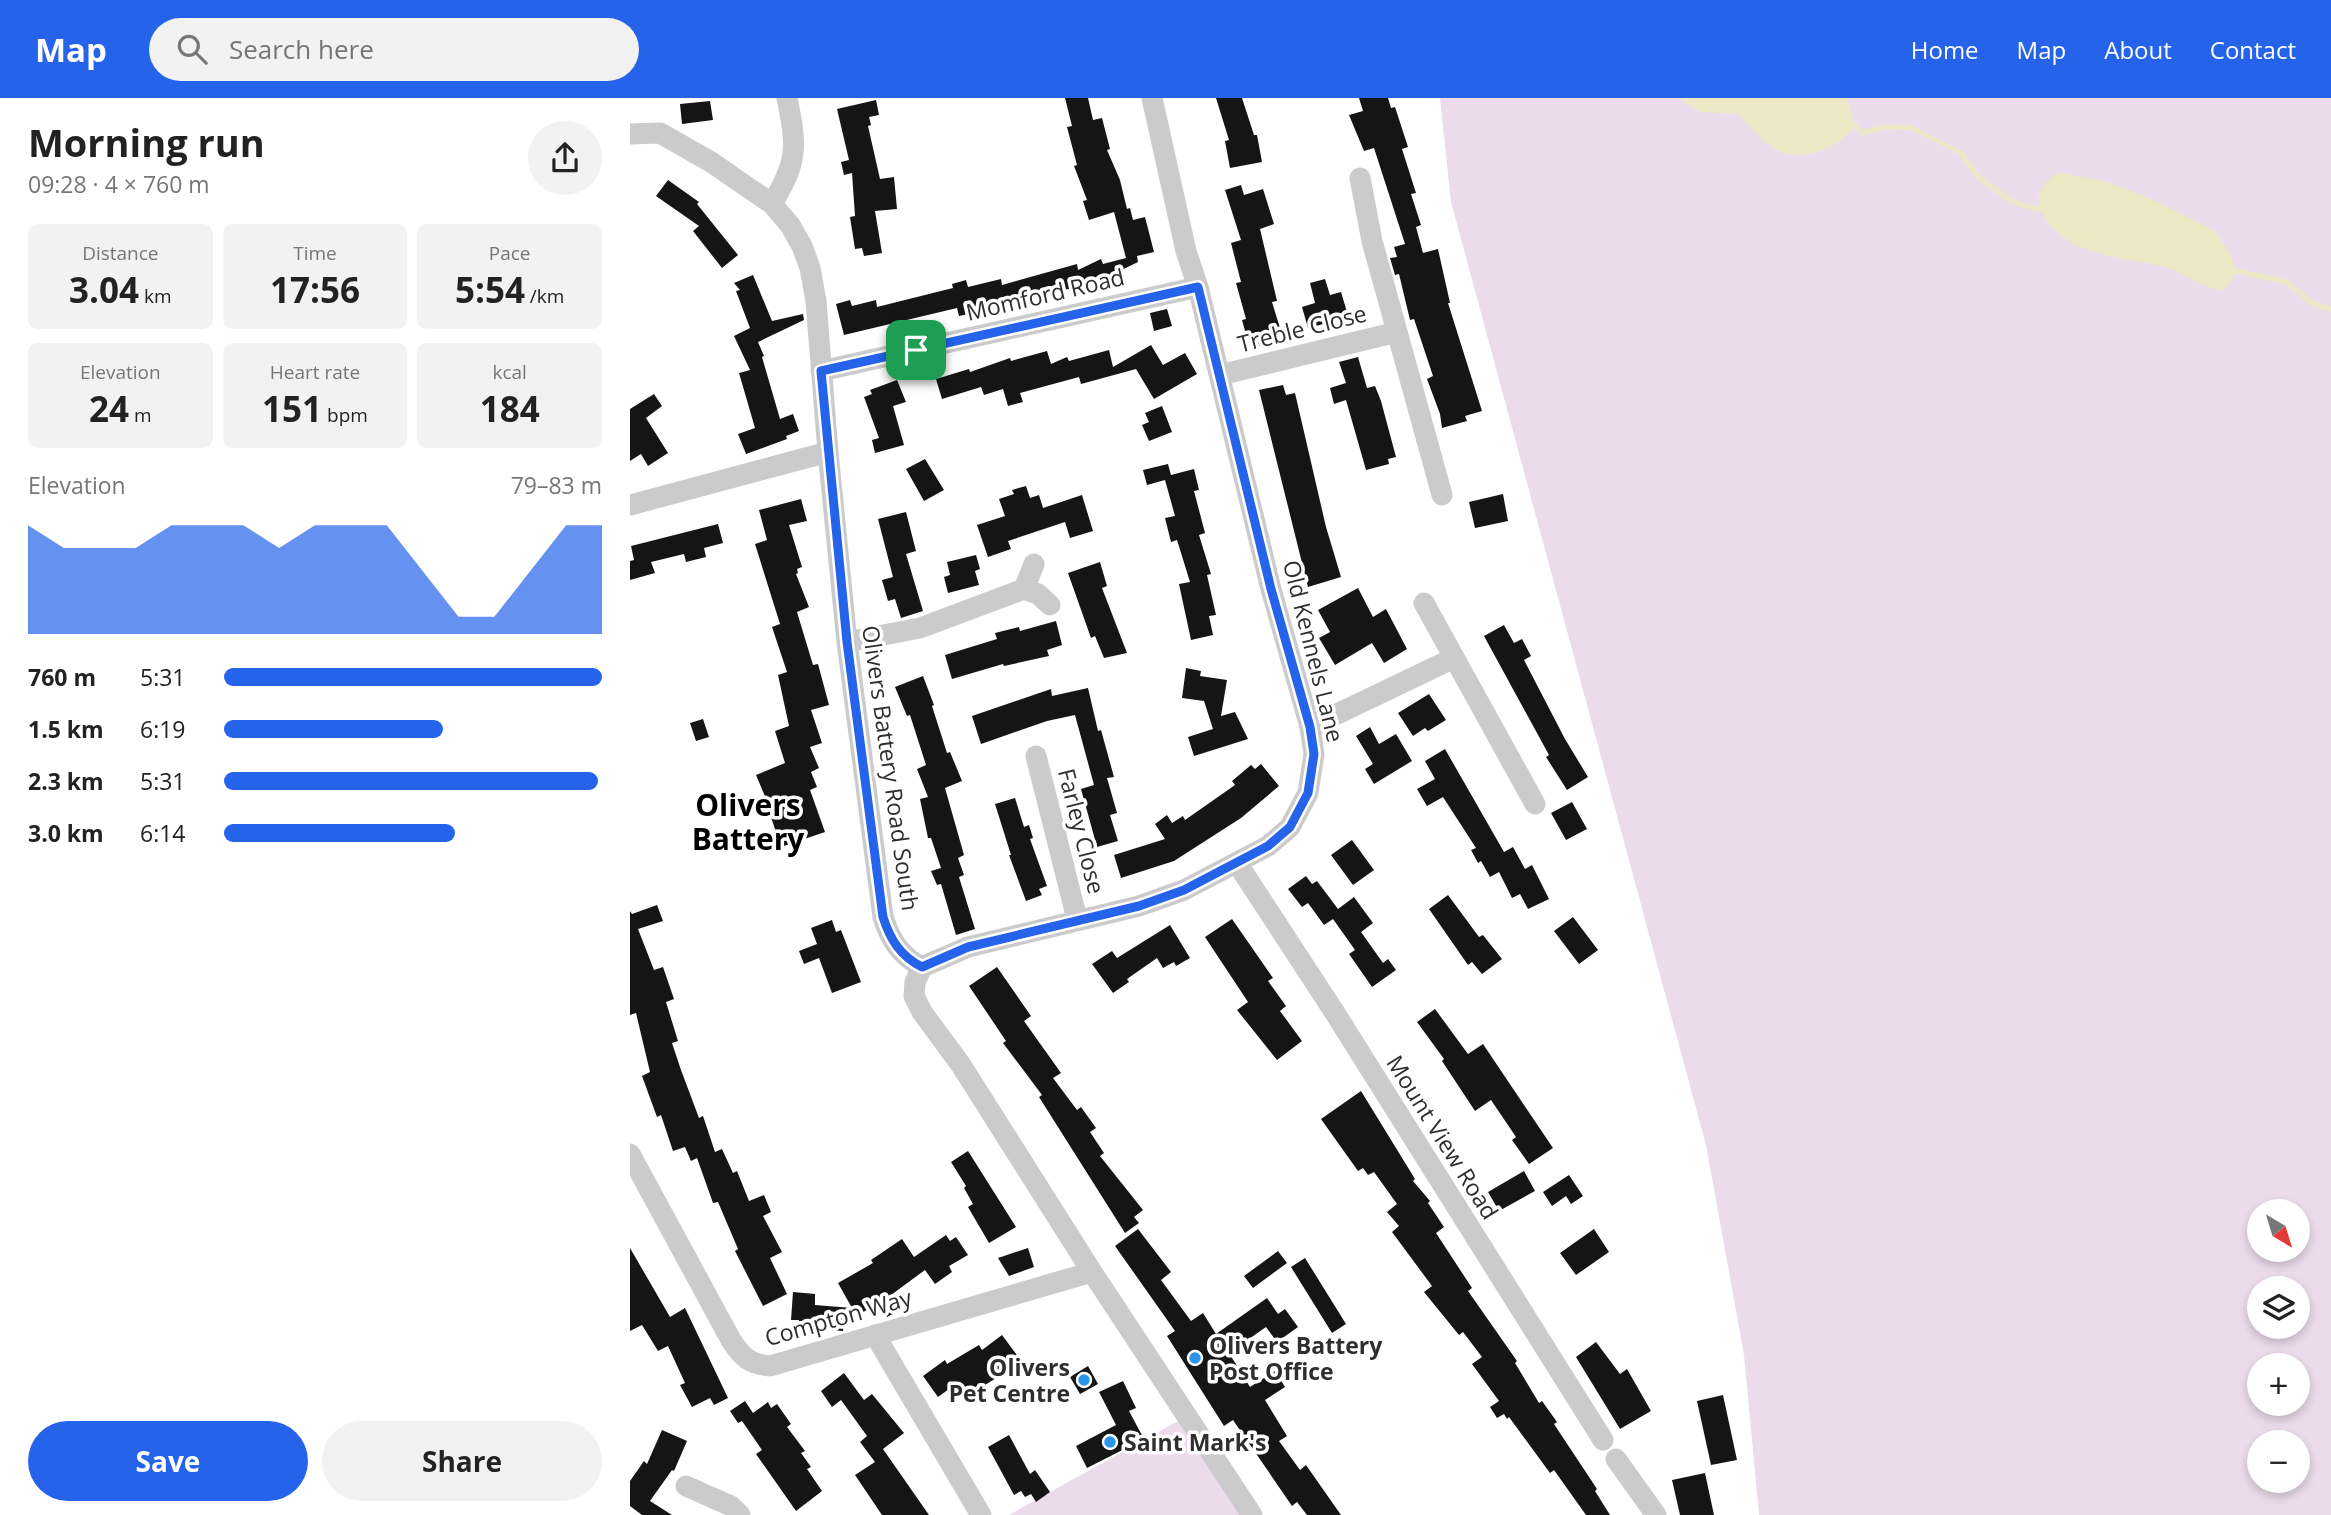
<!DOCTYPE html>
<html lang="en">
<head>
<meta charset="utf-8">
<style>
  body { margin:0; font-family:"Open Sans",sans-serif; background:#f2f2f2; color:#222; height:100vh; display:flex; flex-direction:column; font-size:26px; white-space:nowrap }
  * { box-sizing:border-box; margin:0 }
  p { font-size:23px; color:#767676 }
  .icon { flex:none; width:38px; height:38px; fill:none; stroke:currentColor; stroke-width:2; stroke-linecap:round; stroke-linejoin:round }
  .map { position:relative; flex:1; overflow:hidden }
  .details { display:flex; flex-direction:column; background:#fff; width:630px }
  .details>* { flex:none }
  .needle { width:46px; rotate:142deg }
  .controls { position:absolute; left:1617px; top:1101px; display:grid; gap:14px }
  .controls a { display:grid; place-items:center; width:63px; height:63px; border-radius:50%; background:#fff; box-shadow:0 4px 10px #0003; font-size:35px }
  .pin { position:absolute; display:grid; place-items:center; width:60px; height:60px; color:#fff; margin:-30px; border-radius:14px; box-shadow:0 4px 10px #0006 }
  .round { display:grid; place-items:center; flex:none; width:74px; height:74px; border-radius:37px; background:#f2f2f2 }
  .overview { display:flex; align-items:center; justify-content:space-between; height:119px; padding:0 28px }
  h1 { font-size:38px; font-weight:700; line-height:52px }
  .figures { display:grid; grid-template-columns:repeat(3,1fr); gap:10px; height:119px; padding:7px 28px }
  .figures div { display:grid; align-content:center; border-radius:10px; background:#f2f2f2; text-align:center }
  .figures b { font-size:35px; font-weight:700 }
  .figures small { font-size:19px; font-weight:400 }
  .figures p { font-size:19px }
  .chart { height:196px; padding:14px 28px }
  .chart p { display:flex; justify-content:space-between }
  .chart svg { width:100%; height:126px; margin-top:7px; fill:#2563eb; opacity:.7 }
  .button { display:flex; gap:14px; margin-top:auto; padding:14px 28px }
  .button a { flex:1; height:80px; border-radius:42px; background:#2563eb; color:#fff; font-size:28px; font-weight:700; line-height:80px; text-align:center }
  .button a+a { background:#f2f2f2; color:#222 }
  ul { padding:0 28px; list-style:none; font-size:23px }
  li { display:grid; grid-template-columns:112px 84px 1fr; align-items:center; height:52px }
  li i { height:18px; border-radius:9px; background:#2563eb }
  header { display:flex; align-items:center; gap:42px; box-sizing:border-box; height:98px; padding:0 35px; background:#2563eb; color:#fff }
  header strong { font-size:33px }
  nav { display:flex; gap:38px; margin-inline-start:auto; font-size:24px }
  .search { width:490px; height:63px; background:#f2f2f2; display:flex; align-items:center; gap:18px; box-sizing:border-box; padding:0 24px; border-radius:38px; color:#767676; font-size:26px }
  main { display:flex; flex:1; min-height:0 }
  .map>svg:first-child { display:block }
  .green { fill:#ebdbeb; fill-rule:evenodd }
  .water { fill:#ece8c6 }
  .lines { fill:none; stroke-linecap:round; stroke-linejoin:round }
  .stream { stroke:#ece8c6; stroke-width:5 }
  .building { fill:#151515 }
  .minor { stroke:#cbcbcb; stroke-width:21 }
  .route-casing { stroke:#fff; stroke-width:14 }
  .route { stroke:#2563eb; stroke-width:9 }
  .poi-dot { fill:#2c95e8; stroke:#fff; stroke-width:2.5 }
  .labels { text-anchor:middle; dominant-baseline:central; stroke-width:7; stroke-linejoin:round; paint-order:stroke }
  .street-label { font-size:23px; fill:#2e2e2e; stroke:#fff }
  .poi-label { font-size:23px; font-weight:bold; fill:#2e2e2e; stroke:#fff; text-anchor:start }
  .district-label { font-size:30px; font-weight:bold; fill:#000; stroke:#fff }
</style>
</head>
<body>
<header>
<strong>Map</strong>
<div class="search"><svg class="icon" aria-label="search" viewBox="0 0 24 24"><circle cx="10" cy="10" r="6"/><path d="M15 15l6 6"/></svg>Search here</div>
<nav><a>Home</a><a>Map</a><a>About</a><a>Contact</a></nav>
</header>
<main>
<section class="details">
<div class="overview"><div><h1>Morning run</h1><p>09:28 · 4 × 760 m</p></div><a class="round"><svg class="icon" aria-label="share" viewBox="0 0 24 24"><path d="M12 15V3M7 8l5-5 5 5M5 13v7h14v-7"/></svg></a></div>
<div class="figures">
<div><p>Distance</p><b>3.04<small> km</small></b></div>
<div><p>Time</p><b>17:56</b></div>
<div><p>Pace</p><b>5:54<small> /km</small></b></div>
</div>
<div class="figures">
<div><p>Elevation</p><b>24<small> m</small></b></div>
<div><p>Heart rate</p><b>151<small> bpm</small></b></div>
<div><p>kcal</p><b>184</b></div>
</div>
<div class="chart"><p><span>Elevation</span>79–83 m</p>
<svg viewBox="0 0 160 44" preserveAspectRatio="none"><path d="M0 44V6L10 14L20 14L30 14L40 6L50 6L60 6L70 14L80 6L90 6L100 6L110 22L120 38L130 38L140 22L150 6L160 6V44z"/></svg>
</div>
<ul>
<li><b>760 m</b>5:31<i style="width:100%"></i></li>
<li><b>1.5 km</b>6:19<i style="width:58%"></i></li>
<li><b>2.3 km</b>5:31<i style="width:99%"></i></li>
<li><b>3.0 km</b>6:14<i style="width:61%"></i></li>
</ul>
<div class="button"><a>Save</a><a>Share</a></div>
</section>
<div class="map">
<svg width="1701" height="1417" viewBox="0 0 1701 1417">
  <rect width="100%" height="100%" fill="#fff"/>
  <path class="green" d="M810,0H1701V1417H1129L1114,1257L1076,1047L821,104ZM1629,1113H1668V1152H1629ZM1629,1190H1668V1228H1629ZM1629,1267H1668V1306H1629ZM1629,1344H1668V1382H1629Z
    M548,1323L610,1417H379Z"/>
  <path class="water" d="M1047,0H1217L1224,27C1216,40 1209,45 1195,51C1155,69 1133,45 1109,16L1070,14Z
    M1428,74L1478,84L1526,103L1585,133L1601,158L1606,173L1599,187L1591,193C1570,188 1552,173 1531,168C1489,158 1433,158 1412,114C1403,94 1413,86 1428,74Z"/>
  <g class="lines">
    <path class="stream" d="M1224,27L1232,35L1254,29L1282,30L1331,55L1347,78L1381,103L1411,112
      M1606,173L1657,184L1683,206L1701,211"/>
  </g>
  <path class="building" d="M435,0H458L463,22L472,20L480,51L477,52L490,82L497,111L500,110L503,122L515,119L524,154L507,158L508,164L471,182L376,208L329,218L327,210L214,237L206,206L220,202L222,208L246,202L247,209L323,190L322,186L336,182L338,189L371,181L372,187L447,166L448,172L471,161L473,166L496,160L484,114L459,122L453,103L457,102L444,68L447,67L437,29L442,28Z
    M586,0H612L624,37H627L632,64L600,70L595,43L599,42Z
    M729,0H758L761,10L765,9L778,49L772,51L786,95L781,96L791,127L786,129L793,155L808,151L820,205H818L852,313L835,318L837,323L812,330L810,316L797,281L803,278L784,221L780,222L769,176L765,177L760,160L767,159L764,149L775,146L744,50L734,53L719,17L733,13Z
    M246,2L249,17L239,19L241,27L238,28L250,81L264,79L267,111L245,113L252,155L234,158L232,150L225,151L220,119L225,118L222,75L214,77L211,64L219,62L207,11Z
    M80,3L83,22L52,26L50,6Z
    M38,82L69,104L67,106L108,157L92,170L63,133L69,128L26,98Z
    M611,87L614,97L633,91L644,126L630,131L647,203L642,204L653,240L629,248L626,237L617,240L612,222L616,221L606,185L611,184L601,145L611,142L595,92Z
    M123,177L142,223L173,216L174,222L128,244L134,258L132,259L150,321L163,316L169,333L156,338L157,341L116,356L108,336L125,330L109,275L120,272L104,238L120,230L106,193L110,192L104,185Z
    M695,181L700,197L711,194L717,214L696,219L697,225L678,230L672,209L685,205L680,185Z
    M537,211L542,228L524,233L520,215Z
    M521,247L533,267L555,255L567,276L524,301L506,271L451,286L449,279L390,295L393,304L378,308L373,291L354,297L351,289L312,301L306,281L339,271L340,274L380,260L381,263L417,253L421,266L437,259L439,263L479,252L483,269Z
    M728,259L737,290L745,288L751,303L766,359L758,361L759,366L736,372L716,302L704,306L700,290L716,285L709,264Z
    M267,282L276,304L263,308L274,347L245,355L242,342L249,340L234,299L242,296L240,292Z
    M653,287L656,297L665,295L696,429L711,479L678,489L629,292Z
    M24,296L32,308L16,320L38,355L18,368L11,356L0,363V311Z
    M532,308L542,334L519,343L512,327L519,324L515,315Z
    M295,361L314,392L294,403L276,371Z
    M538,366L541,377L564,371L569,392L564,393L575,435L569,437L581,476L577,477L586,517L579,518L583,537L561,542L549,486L560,484L547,442L541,444L535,420L545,418L535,382L517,387L513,372Z
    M396,388L400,400L409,397L413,410L452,397L463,433L440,440L435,424L378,443L381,451L358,459L347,427L375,418L369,401L384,396L382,392Z
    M873,396L878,423L845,430L839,404Z
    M171,401L177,423L159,427L172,469L167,471L168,475L166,476L179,509L167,514L183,567L188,566L199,607L181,612L192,645L180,649L189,670L181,674L187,689L180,692L195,734L151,749L140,716L142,715L126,677L155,665L145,633L159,628L148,577L157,574L142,529L150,526L125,446L137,442L129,412Z
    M276,414L286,453L276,456L293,513L271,520L265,501L258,503L252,482L263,479L248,421Z
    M88,426L93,445L74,450L76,459L56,464L54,456L21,464L25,475L0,482V463L4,462L1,448Z
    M346,457L350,471L345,473L349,487L318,495L314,479L320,477L317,464Z
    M470,464L477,488L472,490L497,555L474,560L465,538L461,540L438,475Z
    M728,490L743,519L756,511L777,551L754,565L742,545L705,567L689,540L700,534L688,512Z
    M426,523L432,547L417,552L419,558L374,568L373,566L322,581L315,557L367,541L365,535L389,529L390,533Z
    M874,527L884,545L892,541L901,558L894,562L935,641L958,679L937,692L916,659L919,657L854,538Z
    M556,570L571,573L570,578L597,582L591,618L605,614L618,641L564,658L558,639L583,631L574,603L552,600Z
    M293,578L304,607L302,608L317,655L320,654L332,683L315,690L334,757L328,760L334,777L329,779L345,831L326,837L311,786L307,787L301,773L311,770L301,740H298L290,701L298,699L287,671L296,667L280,617L277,618L265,589Z
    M458,590L468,633L471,632L484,679L477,680L487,715L480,717L488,743L467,749L451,691L464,687L445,617L417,623L351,646L342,618L421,591L422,598Z
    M799,596L816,622L798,633L795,630L783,638L768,615Z
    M73,621L79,639L66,643L60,625Z
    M740,629L749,646L766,636L782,663L744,686L735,671L743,666L726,638Z
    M815,651L874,754L883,749L895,771L902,767L919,801L898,811L890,796L882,800L869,774L860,779L851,763L848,765L841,752L846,750L813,699L797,708L787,691L805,681L795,663Z
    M631,666L649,688L611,720L544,763L491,780L484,757L535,741L525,726L537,717L542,725L553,718L555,722L605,687L602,683L621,667L625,671Z
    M385,700L394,729L399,727L403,740L400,741L417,788L409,791L412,797L396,803L379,757H381L365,706Z
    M942,704L957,731L936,742L921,715Z
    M722,742L744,772L723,787L701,757Z
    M676,778L682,786L687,783L708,811L724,799L743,825L731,834L753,865L758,861L766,872L742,889L719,856L725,852L703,821L694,827L678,805L672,809L658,791Z
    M818,797L849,839L853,837L872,861L852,876L842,864L838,867L799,811Z
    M27,807L33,823L8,831L24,872L33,869L44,901L36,904L48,943L42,945L51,972L69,1020L73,1018L85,1054L92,1051L103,1075L107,1073L119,1103L134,1097L141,1114L133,1118L152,1154L140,1160L157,1196L133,1208L105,1153L108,1151L88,1104L83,1105L67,1060L61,1063L55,1049L43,1053L31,1017L27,1019L12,978L20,974L6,915L0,917V813L2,816Z
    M943,819L968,852L949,866L924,833Z
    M602,821L643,880L638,883L656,908L650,913L672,943L647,962L607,912L618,904L575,839Z
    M202,822L206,834L211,832L231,884L202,895L189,860L174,866L169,853L187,846L181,830Z
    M540,827L560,860L546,868L544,864L533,870L527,860L497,881L499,884L483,895L462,866L482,853L487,860Z
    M367,869L401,918L394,923L431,975L423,980L447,1012L451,1009L466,1030L460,1034L474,1055L470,1058L513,1112L504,1119L509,1125L495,1135L409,999L412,997L373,945L376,943L339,888Z
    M805,911L838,956L853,946L923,1050L899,1066L882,1042L886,1039L861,1002L845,1013L812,963L814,961L787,924Z
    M731,993L785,1081L783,1083L800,1103L798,1105L814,1129L806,1135L842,1190L838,1193L887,1263L885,1265L909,1305L912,1303L927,1324L924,1326L967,1391L965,1393L980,1417H956L924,1372L920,1375L879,1319L877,1321L874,1316L867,1320L860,1309L869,1303L842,1266L852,1259L833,1234L829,1237L794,1194L802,1188L762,1134L769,1128L757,1114L767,1106L744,1074L738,1077L733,1070L728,1073L691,1021Z
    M338,1053L386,1129L359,1145L338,1109L343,1106L334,1090L336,1088L321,1064Z
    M894,1073L905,1093L869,1113L858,1094Z
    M939,1077L953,1098L941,1106L936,1098L922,1108L913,1094Z
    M508,1131L541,1174L531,1182L561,1223L573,1215L586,1236L637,1200L648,1216L655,1211L668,1229L647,1244L636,1229L599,1255L620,1289L645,1273L655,1289L635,1302L657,1338L649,1343L670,1372L676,1367L711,1417H677L667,1404L662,1408L603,1322L594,1328L537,1238L545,1233L485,1148Z
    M964,1131L979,1154L946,1177L930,1155Z
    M316,1137L320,1143L326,1139L338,1157L319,1168L322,1174L305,1186L295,1172L261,1197L270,1212L257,1219L249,1205L214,1225L213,1233L168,1229L169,1222H161L163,1194L185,1196V1207L222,1210L208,1185L243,1165L241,1162L272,1141L284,1159Z
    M0,1150L40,1219L55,1210L98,1300L84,1307L80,1300L62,1309L50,1287L55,1285L38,1248L28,1253L12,1227L0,1233Z
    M398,1150L404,1169L379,1178L368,1160Z
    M648,1153L657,1165L623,1190L614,1178Z
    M675,1160L716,1226L702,1235L661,1169Z
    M372,1237L392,1264L342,1295L338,1289L324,1298L319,1291L308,1299L293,1278L315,1262L317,1266L349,1247L352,1252Z
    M966,1244L990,1276L997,1271L1021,1313L990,1331L946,1259Z
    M458,1268L468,1286L450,1296L440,1279Z
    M214,1275L234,1302L242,1296L274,1335L253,1351L299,1417H252L225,1377L245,1364L230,1344L237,1338L211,1302L202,1309L191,1293Z
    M493,1283L506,1310L499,1313L514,1341L457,1370L446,1348L486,1327L469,1294Z
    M1093,1297L1107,1362L1081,1367L1067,1303Z
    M115,1303L123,1315L138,1304L141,1310L147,1306L161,1326L157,1329L175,1353L171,1355L181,1369L177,1371L192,1393L166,1413L126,1356L132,1352L112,1323L108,1325L100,1313Z
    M32,1332L57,1343L44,1373L42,1372L20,1403L42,1417H12L0,1408V1383L14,1363L17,1366Z
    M379,1337L400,1376L405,1372L420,1394L406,1404L401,1396L395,1399L391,1393L384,1397L358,1349Z
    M1075,1375L1084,1417H1050L1042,1382Z"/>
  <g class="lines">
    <path class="minor" d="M157,0C167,49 168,63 142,106L160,127L172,148L180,170L186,203L198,354L217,544L253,819C260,841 270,858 292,869
      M0,36L30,35L81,64L142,106
      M730,80L742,143L812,397
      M191,273L568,189
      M590,277L767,234
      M0,407L198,354
      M394,491L404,466
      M794,505L905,706
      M217,544L290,530L394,491L408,496L420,507
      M680,629L824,560
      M406,658L447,821
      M607,765L705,915L973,1342
      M292,869L338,849L509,808L554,792L638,748L660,729L678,695L684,656L680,629L641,491L568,189L556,153L522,0
      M292,869L285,884L284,898L292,914L331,967L462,1174L622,1417
      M0,1056L101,1242C112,1259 119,1266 140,1268L462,1174
      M245,1237L351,1417
      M986,1361L1026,1417
      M56,1388L101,1408L110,1417"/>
  </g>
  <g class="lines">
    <defs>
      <path id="route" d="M568,189L641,491L680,629L684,656L678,695L660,729L638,748L554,792L509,808L338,849L292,869C270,858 260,841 253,819L217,544L191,273Z"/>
    </defs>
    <use href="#route" class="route-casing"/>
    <use href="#route" class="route"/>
  </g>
  <g class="poi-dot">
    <circle cx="565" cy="1260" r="7"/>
    <circle cx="454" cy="1282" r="7"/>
    <circle cx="480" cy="1344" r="7"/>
  </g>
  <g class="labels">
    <g class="street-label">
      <text transform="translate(415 196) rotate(-13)">Momford Road</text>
      <text transform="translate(672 230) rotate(-14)">Treble Close</text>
      <text transform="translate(684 553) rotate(76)">Old Kennels Lane</text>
      <text transform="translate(261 670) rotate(82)">Olivers Battery Road South</text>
      <text transform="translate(452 733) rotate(76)">Farley Close</text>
      <text transform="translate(813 1039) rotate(58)">Mount View Road</text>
      <text transform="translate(208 1219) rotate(-16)">Compton Way</text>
    </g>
    <g class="poi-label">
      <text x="579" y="1247">Olivers Battery<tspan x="579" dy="26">Post Office</tspan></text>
      <text x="440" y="1269" text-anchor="end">Olivers<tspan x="440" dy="26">Pet Centre</tspan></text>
      <text x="494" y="1344">Saint Mark's</text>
    </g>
    <g class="district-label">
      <text x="118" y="706">Olivers<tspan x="118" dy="34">Battery</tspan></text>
    </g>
  </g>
</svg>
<div class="controls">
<a><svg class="needle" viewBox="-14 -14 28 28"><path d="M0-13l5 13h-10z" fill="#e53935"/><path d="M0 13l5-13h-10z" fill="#767676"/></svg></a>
<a><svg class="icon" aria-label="layers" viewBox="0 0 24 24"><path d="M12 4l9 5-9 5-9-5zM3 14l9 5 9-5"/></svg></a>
<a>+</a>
<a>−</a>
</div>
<div class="pin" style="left:286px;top:252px;background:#1e9e55"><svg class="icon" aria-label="arrive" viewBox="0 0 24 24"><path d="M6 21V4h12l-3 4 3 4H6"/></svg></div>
</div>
</main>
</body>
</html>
